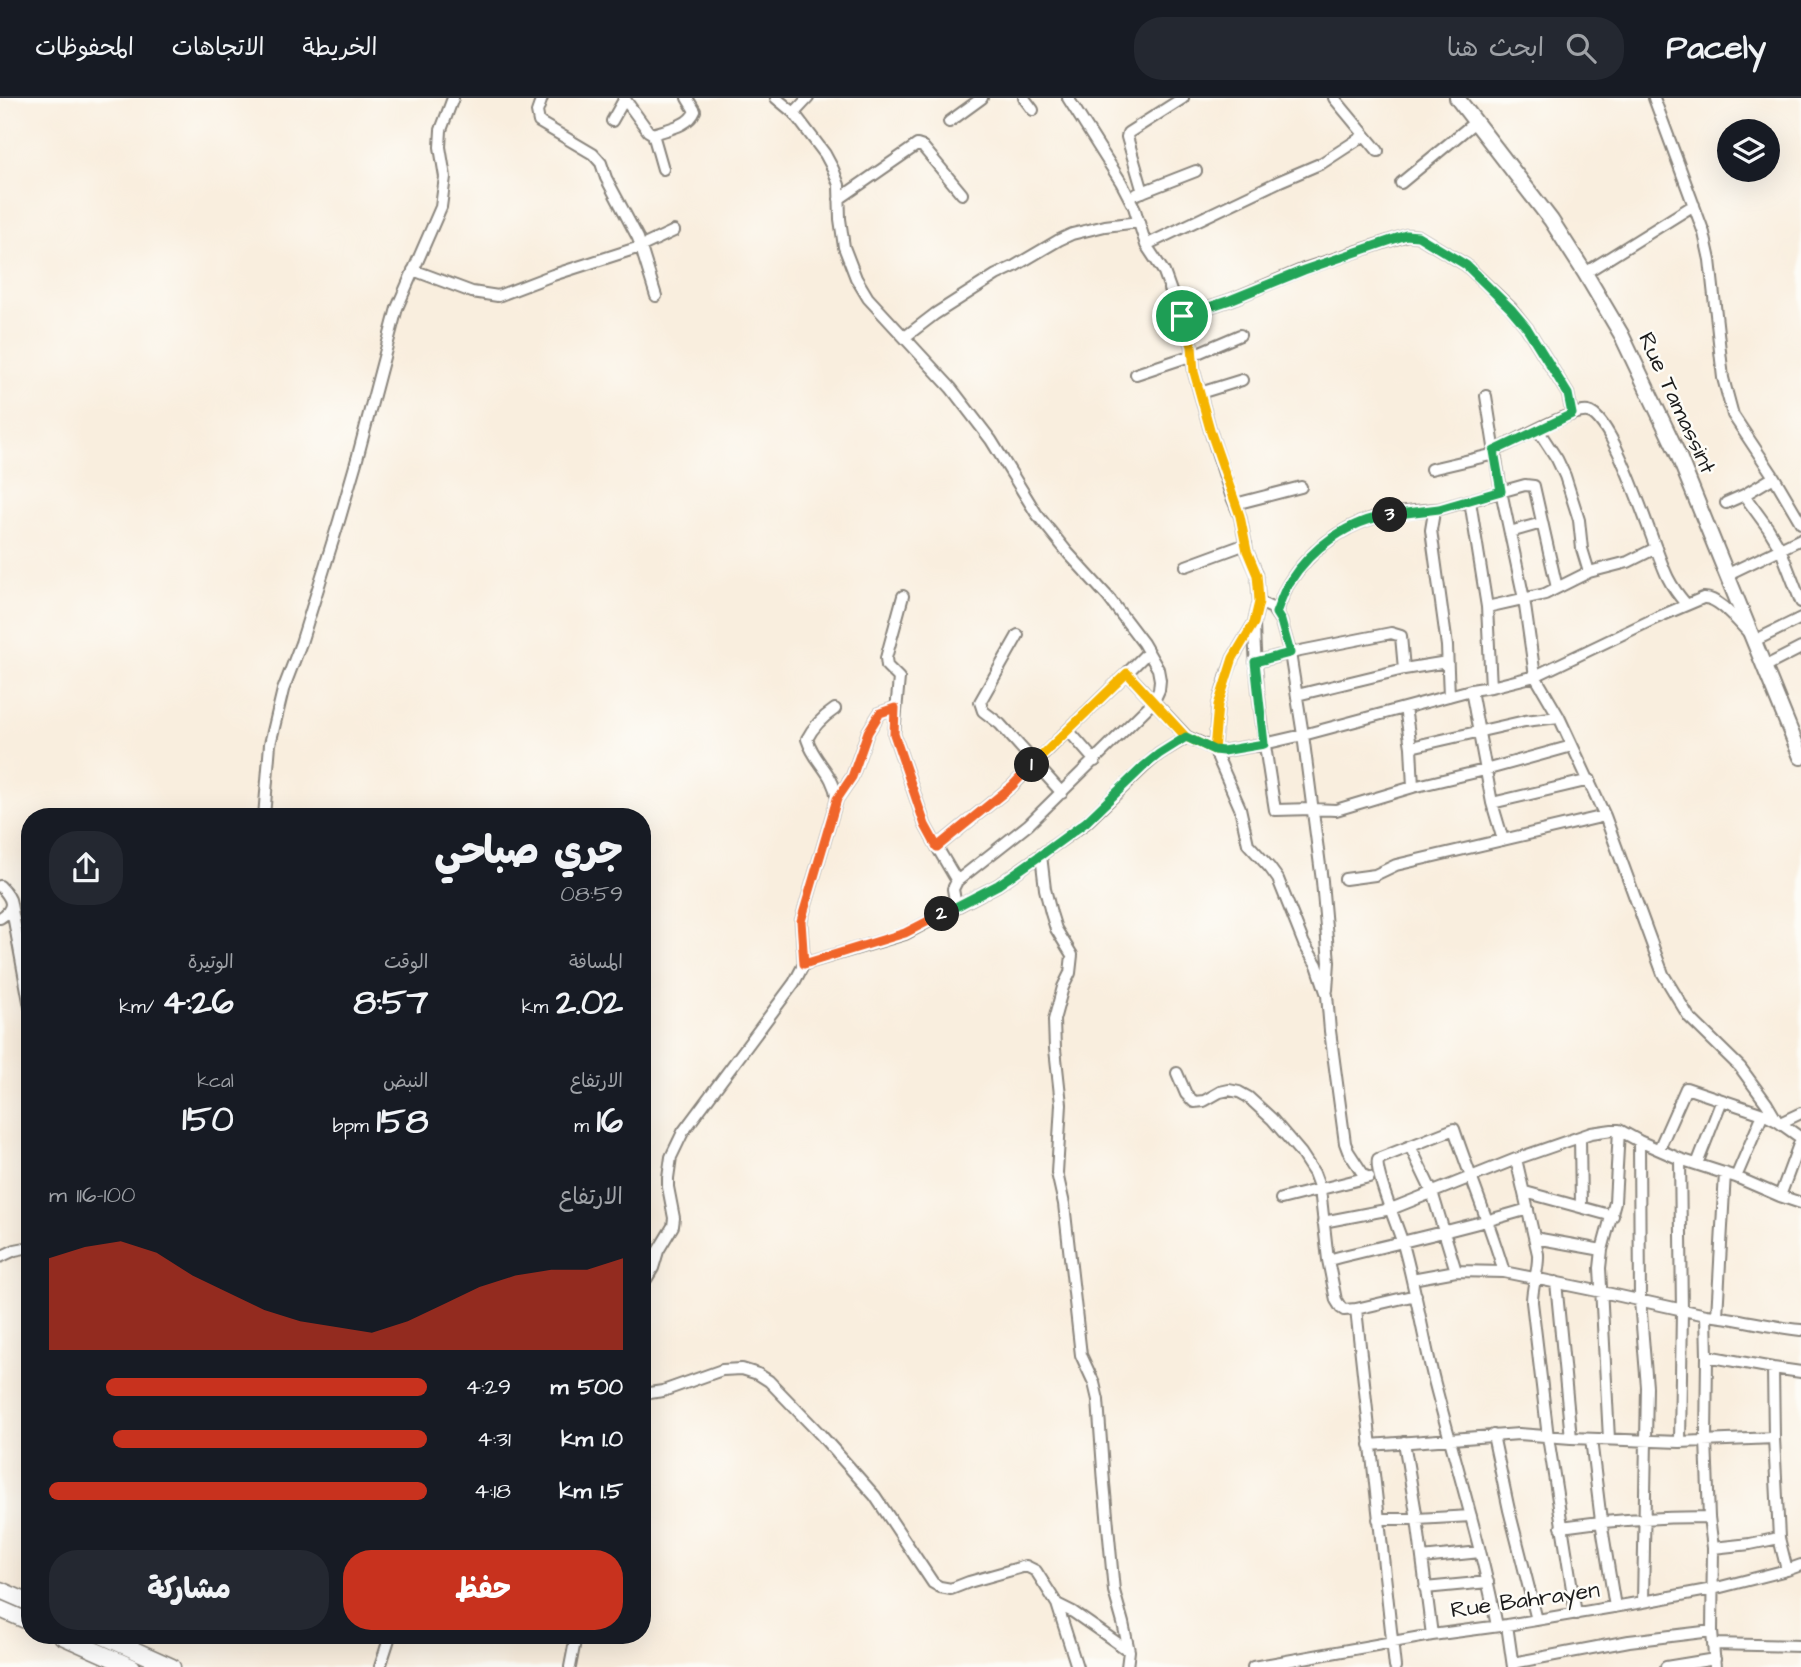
<!DOCTYPE html>
<html lang="ar">
<head>
<meta charset="utf-8">
<style>
  body { margin:0; font-family:"Architects Daughter","Playpen Sans Arabic",sans-serif; background:#242831; color:#f1f3f6; direction:rtl; height:100vh; display:flex; flex-direction:column; font-size:26px; white-space:nowrap }
  * { box-sizing:border-box; margin:0 }
  p { font-size:23px; color:#9ea1a6 }
  .icon { flex:none; width:38px; height:38px; fill:none; stroke:currentColor; stroke-width:2; stroke-linecap:round; stroke-linejoin:round }
  .map { position:relative; flex:1; overflow:hidden; direction:ltr }
  .details { position:absolute; left:21px; top:710px; width:630px; height:836px; display:flex; flex-direction:column; background:#171b24; border-radius:28px; box-shadow:0 7px 28px #0002; direction:rtl }
  .details>* { flex:none }
  .controls { position:absolute; left:1717px; top:21px; display:grid; gap:14px }
  .controls a { display:grid; place-items:center; width:63px; height:63px; border-radius:50%; background:#171b24; box-shadow:0 7px 28px #0002; font-size:35px }
  .pin { position:absolute; display:grid; place-items:center; width:60px; height:60px; color:#fff; margin:-30px; border:4px solid #fff; border-radius:50%; box-shadow:0 2px 7px #0007 }
  .km { position:absolute; width:35px; height:35px; margin:-18px; border-radius:50%; background:#222; color:#fff; font-size:19px; line-height:35px; text-align:center }
  .round { display:grid; place-items:center; flex:none; width:74px; height:74px; border-radius:28px; background:#242831 }
  .head { display:flex; align-items:center; justify-content:space-between; height:119px; padding:0 28px }
  h1 { font-size:38px; font-weight:800; line-height:52px }
  .stats { display:grid; grid-template-columns:repeat(3,1fr); gap:10px; height:119px; padding:7px 28px }
  .stats div { display:grid; align-content:center }
  .stats b { font-size:35px; font-weight:800 }
  .stats small { font-size:19px; font-weight:400 }
  .stats p { font-size:19px }
  .chart { height:196px; padding:14px 28px }
  .chart p { display:flex; justify-content:space-between }
  .chart svg { width:100%; height:126px; margin-top:7px; fill:#c8321e; opacity:.7 }
  .primary-button { display:flex; gap:14px; margin-top:auto; padding:14px 28px }
  .primary-button a { flex:1; height:80px; border-radius:28px; background:#c8321e; color:#fff; font-size:28px; font-weight:800; line-height:80px; text-align:center }
  .primary-button a+a { background:#242831; color:#f1f3f6 }
  ul { padding:0 28px; list-style:none; font-size:23px }
  li { display:grid; grid-template-columns:112px 84px 1fr; align-items:center; height:52px }
  li i { height:18px; border-radius:9px; background:#c8321e }
  header { display:flex; align-items:center; gap:42px; box-sizing:border-box; height:98px; padding:0 35px; background:#171b24; border-bottom:2px solid #363941 }
  header strong { font-size:33px }
  nav { display:flex; gap:38px; margin-inline-start:auto; font-size:24px }
  .search { width:490px; height:63px; background:#242831; display:flex; align-items:center; gap:18px; box-sizing:border-box; padding:0 24px; border-radius:28px; color:#9ea1a6; font-size:26px }
  .map>svg:first-child { display:block }
  .lines { fill:none; stroke-linecap:round; stroke-linejoin:round }
  .minor-casing { stroke:#8a857d; stroke-width:14 }
  .major-casing { stroke:#8a857d; stroke-width:18 }
  .highway-casing { stroke:#8a857d; stroke-width:19 }
  .minor { stroke:#fff; stroke-width:10 }
  .major { stroke:#fff; stroke-width:14 }
  .highway { stroke:#fff; stroke-width:16 }
  .split-1-casing { stroke:#fff; stroke-width:14 }
  .split-2-casing { stroke:#fff; stroke-width:14 }
  .split-3-casing { stroke:#fff; stroke-width:14 }
  .split-4-casing { stroke:#fff; stroke-width:14 }
  .split-1 { stroke:#f5b400; stroke-width:9 }
  .split-2 { stroke:#f0652b; stroke-width:9 }
  .split-3 { stroke:#22a559; stroke-width:9 }
  .split-4 { stroke:#22a559; stroke-width:9 }
  .labels { text-anchor:middle; dominant-baseline:central; stroke-width:5; stroke-linejoin:round; paint-order:stroke }
  .street-label { font-size:23px; fill:#1c1c1c; stroke:#fdfcf7 }
</style>
</head>
<body>
<header>
<strong>Pacely</strong>
<div class="search"><svg class="icon" aria-label="search" viewBox="0 0 24 24"><circle cx="10" cy="10" r="6"/><path d="M15 15l6 6"/></svg>ابحث هنا</div>
<nav><a>الخريطة</a><a>الاتجاهات</a><a>المحفوظات</a></nav>
</header>
<div class="map">
<svg width="1801" height="1569" viewBox="0 0 1801 1569">
  <rect width="100%" height="100%" fill="#fdfcf7"/>
  <filter id="ink" filterUnits="userSpaceOnUse"><feTurbulence type="fractalNoise" baseFrequency=".0143" numOctaves="2"/><feDisplacementMap in="SourceGraphic" scale="14" xChannelSelector="R" yChannelSelector="G"/><feConvolveMatrix kernelMatrix="1 2 1 2 8 2 1 2 1" color-interpolation-filters="sRGB"/></filter>
  <filter id="wash" filterUnits="userSpaceOnUse"><feTurbulence type="fractalNoise" baseFrequency=".00686" numOctaves="4" result="noise"/><feDisplacementMap in="SourceGraphic" scale="28" xChannelSelector="R" yChannelSelector="G"/><feGaussianBlur stdDeviation="1.57" result="paint"/><feColorMatrix in="noise" values="0 0 0 0 0 0 0 0 0 0 0 0 0 0 0 0 0 1.4 0 .05"/><feComposite in="paint" operator="in"/></filter>
  <g filter="url(#wash)">
    <rect width="100%" height="100%" fill="#f9eede"/>
  </g>
  <g filter="url(#ink)">
    <g class="lines">
      <defs>
        <path id="minor" d="M542,0L537,14L539,24L593,56L601,65L606,80L638,140L656,198
          M624,0L648,33L653,36C668,31 689,28 695,13L687,0
          M776,0L794,15L825,56L833,71L839,87L840,121L844,149L856,180L868,200L951,290L991,342L1036,415L1068,455L1108,499L1143,545L1158,571L1160,582L1159,592L1154,603L1028,727L957,783L953,791L956,808
          M1024,0L1033,12
          M1068,0L1121,84L1134,109L1146,147L1164,174L1177,210L1185,222L1192,248L1194,274L1211,335L1231,397L1240,418L1247,453L1257,476L1259,504L1254,525L1233,560L1227,577L1218,607L1214,651L1240,710L1248,746L1270,770L1278,781L1304,846L1317,867L1327,897L1330,933L1345,1045L1348,1053L1365,1079
          M1334,0L1378,53
          M1654,0L1704,135L1710,162L1723,280L1733,317L1774,379L1801,425
          M794,15L808,0
          M612,23L625,0
          M949,24L982,0
          M653,36L663,71
          M1401,85L1475,24
          M1143,94L1127,39L1128,35L1183,0
          M1137,96L1196,73
          M839,101L917,47L923,49L962,96
          M1146,147L1280,83L1322,65L1365,37
          M413,172L472,194L498,198L553,177L640,149L674,133
          M1585,175L1694,107
          M1182,218L1230,202L1304,171L1407,137L1418,138L1466,167L1511,210L1527,230L1568,296L1572,316
          M905,239L935,216L996,177L1013,169L1059,142L1072,136L1105,128L1139,124
          M1136,276L1193,257L1240,237
          M1200,295L1242,282
          M1486,298L1501,393L1524,501L1535,578L1559,619L1605,718L1663,876L1689,919L1740,969L1767,1006L1777,1023
          M1538,332L1557,361L1565,378L1579,422L1582,451L1589,474
          M1495,353C1513,344 1570,311 1588,314C1615,318 1654,453 1668,480C1673,490 1679,498 1686,506
          M1431,371L1495,356
          M1744,397L1768,430L1780,450L1801,504
          M1470,403L1487,509L1491,589
          M1726,405L1744,397L1774,379
          M1235,406L1301,389
          M1510,434L1542,425
          M1186,468L1246,446
          M1726,477L1801,441
          M903,498L886,560L887,568L899,580L894,636L925,727L937,749
          M1259,504L1272,510L1281,523L1290,555L1303,637L1322,783L1329,864L1327,892
          M1487,509L1545,496L1589,474L1628,464L1656,450
          M1276,515C1280,505 1283,495 1289,485C1308,455 1339,430 1373,420C1391,414 1418,413 1438,411
          M1254,525C1255,588 1265,650 1275,712L1312,711L1336,712L1413,689L1485,672L1572,648
          M1018,537L980,604L983,613L1000,626L1062,695
          M1754,543L1801,520
          M1255,564L1290,555L1391,535L1401,538L1404,571
          M1764,569L1801,550
          M1127,575L1148,554
          M1471,592L1492,705L1503,742
          M1297,597L1404,571L1447,564
          M1449,598L1447,548L1431,432L1434,414L1439,411L1525,387L1534,388L1557,490
          M1405,610L1411,649L1413,689
          M1411,649L1525,623L1559,619
          M1095,663L1068,632L1127,575L1187,639L1214,651L1223,653L1264,646L1303,637L1471,592L1491,589L1535,578L1656,520L1703,500C1718,498 1738,524 1749,535
          M837,701L852,679L868,634L878,618L880,615L895,610
          M1492,705L1590,682
          M264,719L270,646L283,592L301,545L339,423L357,361L397,210L441,109L445,79L440,49L441,32L453,0
          M1041,757L1045,791L1051,815L1056,831L1072,857L1070,875L1063,889L1054,922L1055,951L1061,1006L1057,1075L1064,1106L1081,1257L1094,1285L1098,1302L1104,1385L1114,1493L1123,1525L1129,1553L1127,1569
          M1345,781L1375,777L1396,767L1605,718
          M957,783L937,749L1012,688L1068,632
          M0,788C12,800 17,810 0,820
          M11,806L30,909
          M804,866L801,823L837,701C833,673 815,666 807,641C814,627 823,619 835,611
          M1177,975L1186,996L1194,1004L1204,1003L1220,994L1229,992L1239,994L1248,999L1272,1021L1301,1055L1314,1075L1320,1091L1328,1162L1336,1202L1341,1210L1344,1212L1356,1211L1416,1197
          M1780,1025L1801,1015
          M1580,1039L1581,1109
          M1639,1043L1640,1203L1647,1289L1643,1504
          M1410,1048L1432,1094L1456,1173
          M1659,1051L1686,990L1763,1016L1777,1023L1801,1040
          M1516,1061L1538,1156C1539,1172 1532,1187 1532,1204L1548,1339L1576,1516
          M1697,1066L1722,1002
          M1736,1079L1763,1016
          M1525,1094L1613,1118
          M1780,1098L1801,1041
          M1281,1101L1369,1079
          M1323,1124L1391,1111L1516,1061L1591,1035L1612,1032H1619L1639,1043L1680,1061L1736,1079L1780,1098L1801,1105
          M1535,1140L1602,1152
          M0,1159L15,1152L30,1149
          M1328,1162C1395,1145 1462,1131 1528,1111
          M1412,1181L1456,1173L1504,1174L1602,1194L1706,1217C1738,1220 1769,1229 1801,1232
          M1556,1184L1571,1340
          M642,1188L653,1170L658,1153L673,1128L674,1120L668,1089V1080L671,1059L683,1034L794,885L804,866L905,836L998,787L1086,725L1144,669L1159,656L1187,639
          M1356,1211L1395,1569
          M1706,1217L1707,1258L1706,1342L1709,1419L1713,1450L1712,1533L1715,1569
          M1717,1218L1725,1075
          M1707,1258L1773,1270L1801,1274
          M1773,1270L1774,1340L1779,1440L1787,1472
          M642,1296L663,1293L722,1272L742,1271L758,1276L769,1283L820,1336L875,1398L933,1485L940,1489L951,1491L969,1484L1026,1468L1036,1473L1057,1506L1073,1514L1129,1553
          M1493,1337L1509,1412L1537,1522
          M1591,1341L1601,1423L1615,1509
          M1609,1341L1600,1170L1602,1152L1615,1104L1619,1032
          M1404,1344L1417,1421L1432,1537
          M1680,1344L1682,1212L1680,1061
          M1370,1347L1519,1336L1571,1340L1680,1344L1774,1340
          M1378,1421H1417L1471,1418
          M1561,1429C1610,1422 1659,1419 1709,1419
          M1713,1450L1750,1446L1779,1440
          M1422,1460L1480,1454
          M1425,1490L1488,1484
          M1057,1506L1077,1569
          M1507,1527L1513,1569
          M1497,1528C1481,1447 1456,1367 1435,1286C1423,1240 1416,1192 1403,1146C1398,1129 1374,1074 1378,1061L1454,1031C1470,1079 1490,1126 1504,1174
          M1714,1546L1801,1548
          M1513,1565L1629,1543L1712,1533
          M380,1569L390,1538
          M570,1569L576,1538
          M1253,1569L1432,1537L1507,1527L1643,1504L1713,1491L1787,1472L1801,1467
          M1666,1569L1715,1561"/>
        <path id="major" d="M1457,0L1551,122L1585,175L1621,236L1677,354L1801,659"/>
        <path id="highway" d="M0,1492L30,1505
          M0,1511L30,1524
          M62,1538L132,1569
          M103,1538L172,1569"/>
      </defs>
      <use href="#minor" class="minor-casing"/>
      <use href="#major" class="major-casing"/>
      <use href="#highway" class="highway-casing"/>
      <use href="#minor" class="minor"/>
      <use href="#major" class="major"/>
      <use href="#highway" class="highway"/>
    </g>
  </g>
  <g class="lines" filter="url(#ink)">
    <defs>
      <path id="split-1" d="M1032,667L1127,575L1186,639L1214,652L1218,607L1233,560L1254,525L1259,504L1258,488L1257,477L1247,453L1240,418L1211,335L1194,274L1192,248L1182,218"/>
      <path id="split-2" d="M942,816L905,835L804,866L801,823L837,701L852,679L868,634L878,618L880,615L895,610L894,636L925,727L937,749L1012,688L1032,667"/>
      <path id="split-3" d="M942,816L998,787L1041,757L1086,724L1144,668L1159,656L1186,639L1214,652L1223,653L1264,646L1255,564L1290,555L1281,523L1276,515C1280,505 1283,494 1289,485C1311,450 1349,422 1390,417"/>
      <path id="split-4" d="M1182,218L1230,202L1304,172L1406,137L1418,138L1466,167L1511,211L1527,230L1568,296L1572,316L1494,353L1501,393L1439,411L1390,417"/>
    </defs>
    <use href="#split-1" class="split-1-casing"/>
    <use href="#split-2" class="split-2-casing"/>
    <use href="#split-3" class="split-3-casing"/>
    <use href="#split-4" class="split-4-casing"/>
    <use href="#split-1" class="split-1"/>
    <use href="#split-2" class="split-2"/>
    <use href="#split-3" class="split-3"/>
    <use href="#split-4" class="split-4"/>
  </g>
  <g class="labels">
    <g class="street-label">
      <text transform="translate(1677 305) rotate(65)">Rue Tamassint</text>
      <text transform="translate(1525 1502) rotate(-8)">Rue Bahrayen</text>
    </g>
  </g>
</svg>
<div class="controls">
<a><svg class="icon" aria-label="layers" viewBox="0 0 24 24"><path d="M12 4l9 5-9 5-9-5zM3 14l9 5 9-5"/></svg></a>
</div>
<div class="pin" style="left:1182px;top:218px;background:#1e9e55"><svg class="icon" aria-label="arrive" viewBox="0 0 24 24"><path d="M6 21V4h12l-3 4 3 4H6"/></svg></div>
<b class="km" style="left:1032px;top:667px">1</b>
<b class="km" style="left:942px;top:816px">2</b>
<b class="km" style="left:1390px;top:417px">3</b>
<section class="details">
<div class="head"><div><h1>جري صباحي</h1><p>08:59</p></div><a class="round"><svg class="icon" aria-label="share" viewBox="0 0 24 24"><path d="M12 15V3M7 8l5-5 5 5M5 13v7h14v-7"/></svg></a></div>
<div class="stats">
<div><p>المسافة</p><b>2.02<small> km</small></b></div>
<div><p>الوقت</p><b>8:57</b></div>
<div><p>الوتيرة</p><b>4:26<small> /km</small></b></div>
</div>
<div class="stats">
<div><p>الارتفاع</p><b>16<small> m</small></b></div>
<div><p>النبض</p><b>158<small> bpm</small></b></div>
<div><p>kcal</p><b>150</b></div>
</div>
<div class="chart"><p><span>الارتفاع</span>100–116 m</p>
<svg viewBox="0 0 160 44" preserveAspectRatio="none"><path d="M0 44V12L10 8L20 6L30 10L40 18L50 24L60 30L70 34L80 36L90 38L100 34L110 28L120 22L130 18L140 16L150 16L160 12V44z"/></svg>
</div>
<ul>
<li><b>500 m</b>4:29<i style="width:85%"></i></li>
<li><b>1.0 km</b>4:31<i style="width:83%"></i></li>
<li><b>1.5 km</b>4:18<i style="width:100%"></i></li>
</ul>
<div class="primary-button"><a>حفظ</a><a>مشاركة</a></div>
</section>
</div>
</body>
</html>
